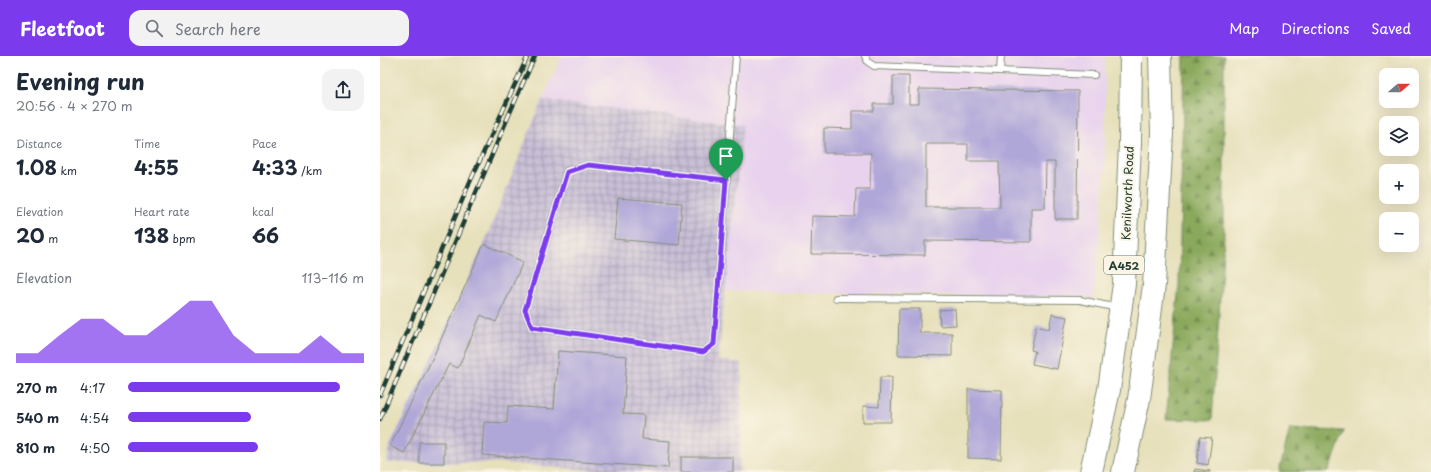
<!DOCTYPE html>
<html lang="en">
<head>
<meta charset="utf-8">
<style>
  body { margin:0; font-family:"Playpen Sans",sans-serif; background:#f2f2f3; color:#1f2937; height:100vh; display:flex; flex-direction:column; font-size:15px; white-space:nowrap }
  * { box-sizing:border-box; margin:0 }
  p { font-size:13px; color:#747a83 }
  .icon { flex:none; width:22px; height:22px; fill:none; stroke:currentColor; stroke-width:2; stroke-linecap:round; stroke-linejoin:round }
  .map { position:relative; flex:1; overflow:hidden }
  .side { display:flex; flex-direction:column; background:#fff; width:380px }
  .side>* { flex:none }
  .needle { width:26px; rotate:70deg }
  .controls { position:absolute; left:999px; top:12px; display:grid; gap:8px }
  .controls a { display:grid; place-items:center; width:40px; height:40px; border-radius:8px; background:#fff; box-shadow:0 4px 16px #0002; font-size:20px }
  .pin { position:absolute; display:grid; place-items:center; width:34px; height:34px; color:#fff; margin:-41px -17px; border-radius:50% 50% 50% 0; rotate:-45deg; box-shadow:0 0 4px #0007 }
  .pin .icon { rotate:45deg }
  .round { display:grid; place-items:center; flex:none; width:42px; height:42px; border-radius:12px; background:#f2f2f3 }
  .headline { display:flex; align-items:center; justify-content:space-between; height:68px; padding:0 16px }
  h1 { font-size:22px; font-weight:700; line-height:30px }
  .metrics { display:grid; grid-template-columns:repeat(3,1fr); gap:6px; height:68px; padding:4px 16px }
  .metrics div { display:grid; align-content:center }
  .metrics b { font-size:20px; font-weight:700 }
  .metrics small { font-size:11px; font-weight:400 }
  .metrics p { font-size:11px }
  .chart { height:112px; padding:8px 16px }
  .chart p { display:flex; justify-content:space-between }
  .chart svg { width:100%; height:72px; margin-top:4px; fill:#7c3aed; opacity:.7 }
  ul { padding:0 16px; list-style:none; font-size:13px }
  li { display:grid; grid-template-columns:64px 48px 1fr; align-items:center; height:30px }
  li i { height:10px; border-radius:5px; background:#7c3aed }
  header { display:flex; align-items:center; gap:24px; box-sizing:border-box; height:56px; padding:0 20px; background:#7c3aed; color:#fff }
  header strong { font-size:19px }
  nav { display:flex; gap:22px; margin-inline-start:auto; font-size:14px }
  .search { width:280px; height:36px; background:#f2f2f3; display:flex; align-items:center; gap:10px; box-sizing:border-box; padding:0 14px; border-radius:12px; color:#747a83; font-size:15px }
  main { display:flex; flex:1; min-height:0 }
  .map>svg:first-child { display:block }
  .built { fill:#e8d2ee }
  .industrial { fill:url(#industrial-grid) }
  .forest { fill:url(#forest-firs); stroke:#547348 }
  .building { fill:#b0a7d9; fill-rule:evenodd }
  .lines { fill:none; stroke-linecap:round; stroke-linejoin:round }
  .service-casing { stroke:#828e78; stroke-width:8 }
  .trunk-casing { stroke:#828e78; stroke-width:24 }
  .service { stroke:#fff; stroke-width:6 }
  .trunk { stroke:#fff; stroke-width:22 }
  .rail-casing { stroke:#1f3d34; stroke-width:4.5 }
  .rail { stroke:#fcf5e5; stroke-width:3; stroke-dasharray:9; stroke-linecap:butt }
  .route-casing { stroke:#fff; stroke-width:8 }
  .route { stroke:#7c3aed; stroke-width:5 }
  .labels { text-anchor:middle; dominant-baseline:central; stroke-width:4; stroke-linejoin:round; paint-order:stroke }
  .shield { fill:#fcf5e5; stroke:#617469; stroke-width:1 }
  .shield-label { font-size:11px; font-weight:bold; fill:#1f3d34 }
  .street-label { font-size:12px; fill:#1f3d34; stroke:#fcf5e5 }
</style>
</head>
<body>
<header>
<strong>Fleetfoot</strong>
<div class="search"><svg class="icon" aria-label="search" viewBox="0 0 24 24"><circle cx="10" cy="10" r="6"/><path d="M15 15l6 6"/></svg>Search here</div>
<nav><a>Map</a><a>Directions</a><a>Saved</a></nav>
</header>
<main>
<section class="side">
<div class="headline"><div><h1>Evening run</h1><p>20:56 · 4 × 270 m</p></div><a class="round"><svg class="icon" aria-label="share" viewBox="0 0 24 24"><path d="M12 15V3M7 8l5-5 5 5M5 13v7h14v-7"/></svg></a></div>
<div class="metrics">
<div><p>Distance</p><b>1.08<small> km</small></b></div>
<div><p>Time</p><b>4:55</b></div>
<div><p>Pace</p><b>4:33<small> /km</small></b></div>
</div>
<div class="metrics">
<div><p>Elevation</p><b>20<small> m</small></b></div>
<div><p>Heart rate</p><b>138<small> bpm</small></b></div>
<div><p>kcal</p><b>66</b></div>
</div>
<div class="chart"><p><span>Elevation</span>113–116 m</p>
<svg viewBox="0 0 160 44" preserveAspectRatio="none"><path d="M0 44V38L10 38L20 27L30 17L40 17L50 27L60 27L70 17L80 6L90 6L100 27L110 38L120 38L130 38L140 27L150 38L160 38V44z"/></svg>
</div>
<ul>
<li><b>270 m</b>4:17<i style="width:90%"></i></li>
<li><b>540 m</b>4:54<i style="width:52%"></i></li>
<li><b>810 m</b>4:50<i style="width:55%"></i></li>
</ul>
</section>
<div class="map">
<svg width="1051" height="416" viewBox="0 0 1051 416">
  <defs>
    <pattern id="industrial-grid" width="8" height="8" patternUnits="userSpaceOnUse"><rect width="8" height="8" fill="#c9bfd7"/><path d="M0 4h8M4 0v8" fill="none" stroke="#a39caf"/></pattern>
    <pattern id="forest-firs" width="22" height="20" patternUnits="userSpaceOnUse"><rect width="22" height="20" fill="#8aa95c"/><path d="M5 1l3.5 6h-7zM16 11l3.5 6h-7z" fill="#708b4d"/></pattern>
  </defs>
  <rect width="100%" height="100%" fill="#fcf5e5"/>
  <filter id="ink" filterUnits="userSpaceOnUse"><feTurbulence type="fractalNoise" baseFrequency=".025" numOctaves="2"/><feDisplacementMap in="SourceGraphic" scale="8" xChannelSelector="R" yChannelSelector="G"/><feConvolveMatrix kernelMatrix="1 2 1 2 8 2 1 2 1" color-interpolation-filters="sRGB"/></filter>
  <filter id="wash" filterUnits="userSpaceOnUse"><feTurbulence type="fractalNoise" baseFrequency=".012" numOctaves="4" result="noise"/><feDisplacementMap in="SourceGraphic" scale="16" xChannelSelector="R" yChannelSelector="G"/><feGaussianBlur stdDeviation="0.9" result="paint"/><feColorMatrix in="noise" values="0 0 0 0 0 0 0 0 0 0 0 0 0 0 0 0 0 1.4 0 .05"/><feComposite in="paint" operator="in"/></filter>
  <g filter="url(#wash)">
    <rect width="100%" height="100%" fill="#e6e0bb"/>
    <path class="built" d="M182,0H725V113L714,242L345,235L363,70L162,44Z"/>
    <path class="industrial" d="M162,44L363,69L338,304L362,307L360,416H232L122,407H6L10,390L53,301L104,188Z"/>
    <path class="forest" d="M804,0H844V182L832,364L786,363L799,228Z
      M910,373L964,375L949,416H899Z"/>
    <g id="blocks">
      <path class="building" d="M513,20H529V48H539V33L698,35L697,163H675V106H666L665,152H651V186L545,185V199L431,198L432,160L475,161L476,133H490L491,97H444V72L472,73V55H494V48H513ZM546,88H588V105H619L620,151H546Z
        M238,142L302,147L299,189L234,183Z
        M104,188L143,206L116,266L101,259L78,312L69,308L24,397L10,390L53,301Z
        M519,253H540V277H572V300L518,299Z
        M575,253L576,269L560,270L559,254Z
        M672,258L687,261L677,313L652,308L655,295L651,294L656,270L669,273Z
        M178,295L247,300L243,358L264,359L262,383L290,385L288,412L102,399L104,366L127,367L128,350L174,353Z
        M500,321H512L511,366H483V350L499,351Z
        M588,333L622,334L621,403L588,402Z
        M820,381L832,382L828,409L817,407Z
        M39,386H64V407H39Z
        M301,401H353V416H301Z
        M815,413L830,415V416H814Z"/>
    </g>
  </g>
  <g filter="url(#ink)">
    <use href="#blocks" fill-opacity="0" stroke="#828e78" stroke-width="1"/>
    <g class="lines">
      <defs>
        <path id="service" d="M485,0L488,6L494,10L714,19
          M620,15L621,0
          M346,124L208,109L187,115L145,254L152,271L323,296L334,288L356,0
          M456,242L700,244L738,252"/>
        <path id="trunk" d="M711,416L729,334L744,228L750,87L751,0
          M743,416L759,343L774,229L782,77L780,0"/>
      </defs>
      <use href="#service" class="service-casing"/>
      <use href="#trunk" class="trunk-casing"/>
      <use href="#service" class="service"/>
      <use href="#trunk" class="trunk"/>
      <defs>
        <path id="rail" d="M0,339L89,128L148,0
          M0,363L131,54L155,0"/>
      </defs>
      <use href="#rail" class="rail-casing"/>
      <use href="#rail" class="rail"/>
    </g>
  </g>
  <g class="lines" filter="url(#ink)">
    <defs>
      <path id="route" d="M208,109L346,124L334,288L323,296L152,271L145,254L187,116Z"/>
    </defs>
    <use href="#route" class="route-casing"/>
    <use href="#route" class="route"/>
  </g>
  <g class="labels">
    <rect class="shield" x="724" y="200" width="40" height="18" rx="3"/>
    <g class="shield-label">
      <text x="744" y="209">A452</text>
    </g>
    <g class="street-label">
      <text transform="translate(747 137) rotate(-88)">Kenilworth Road</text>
    </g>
  </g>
</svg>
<div class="controls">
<a><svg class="needle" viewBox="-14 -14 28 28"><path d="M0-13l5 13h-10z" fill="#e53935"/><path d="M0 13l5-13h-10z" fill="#747a83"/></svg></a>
<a><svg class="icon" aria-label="layers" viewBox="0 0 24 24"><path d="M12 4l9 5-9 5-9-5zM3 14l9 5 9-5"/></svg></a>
<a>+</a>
<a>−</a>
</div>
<div class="pin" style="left:346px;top:124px;background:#1e9e55"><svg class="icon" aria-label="arrive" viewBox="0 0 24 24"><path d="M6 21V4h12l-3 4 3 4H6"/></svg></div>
</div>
</main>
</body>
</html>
